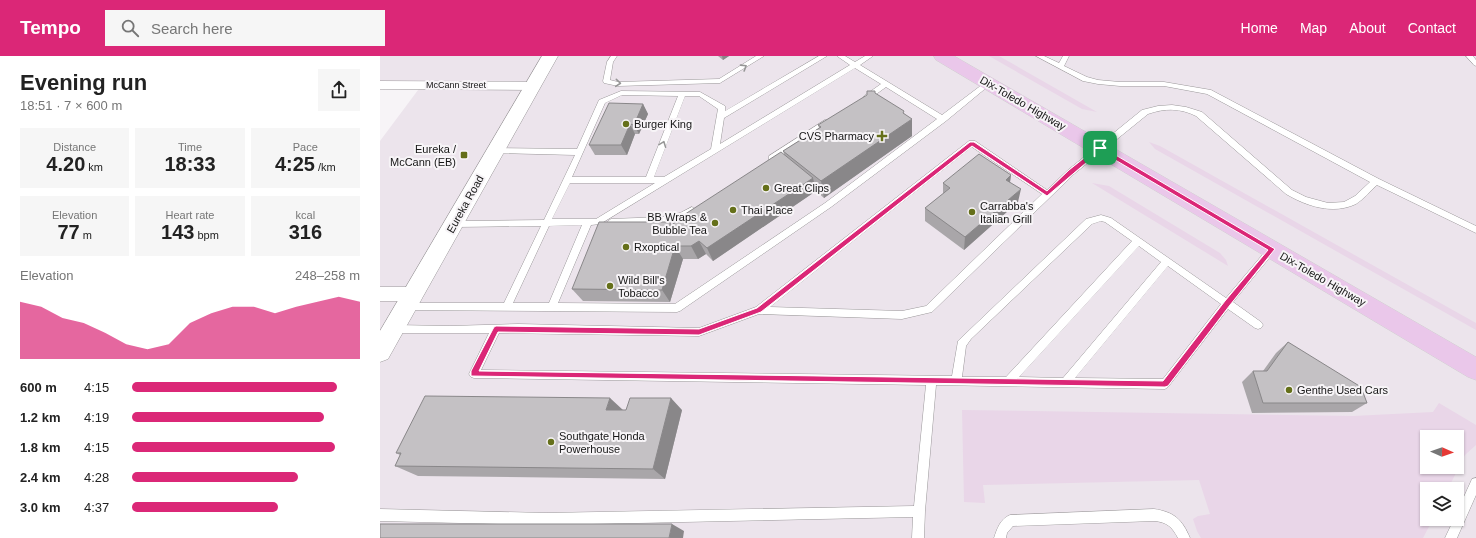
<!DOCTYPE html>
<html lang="en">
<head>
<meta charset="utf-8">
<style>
  body { margin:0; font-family:Helvetica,sans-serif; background:#f6f6f6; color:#222; height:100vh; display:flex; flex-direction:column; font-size:15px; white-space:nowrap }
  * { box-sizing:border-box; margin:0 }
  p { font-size:13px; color:#767676 }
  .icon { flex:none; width:22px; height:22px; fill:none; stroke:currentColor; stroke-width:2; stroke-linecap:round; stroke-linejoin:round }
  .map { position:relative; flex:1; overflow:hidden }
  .sheet { display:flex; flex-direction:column; background:#fff; width:380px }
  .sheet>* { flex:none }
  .needle { width:26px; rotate:92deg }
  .controls { position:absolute; left:1040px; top:374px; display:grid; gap:8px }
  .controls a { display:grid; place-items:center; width:44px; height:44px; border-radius:0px; background:#fff; box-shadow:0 1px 3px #0004; font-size:20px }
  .pin { position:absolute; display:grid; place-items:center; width:34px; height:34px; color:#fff; margin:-17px; border-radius:8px; box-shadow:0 2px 6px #0006 }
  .round { display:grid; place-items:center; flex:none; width:42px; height:42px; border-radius:0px; background:#f6f6f6 }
  .overview { display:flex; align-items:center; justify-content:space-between; height:68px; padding:0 20px }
  h1 { font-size:22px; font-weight:600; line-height:30px }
  .stats { display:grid; grid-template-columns:repeat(3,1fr); gap:6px; height:68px; padding:4px 20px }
  .stats div { display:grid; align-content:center; border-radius:0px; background:#f6f6f6; text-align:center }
  .stats b { font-size:20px; font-weight:600 }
  .stats small { font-size:11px; font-weight:400 }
  .stats p { font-size:11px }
  .chart { height:112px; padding:8px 20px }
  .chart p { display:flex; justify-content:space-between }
  .chart svg { width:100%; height:72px; margin-top:4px; fill:#db2777; opacity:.7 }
  ul { padding:0 20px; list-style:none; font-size:13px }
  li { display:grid; grid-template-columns:64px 48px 1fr; align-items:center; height:30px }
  li i { height:10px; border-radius:5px; background:#db2777 }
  header { display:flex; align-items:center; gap:24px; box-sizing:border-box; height:56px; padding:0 20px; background:#db2777; color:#fff }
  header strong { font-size:19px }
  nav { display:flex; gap:22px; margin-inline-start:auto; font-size:14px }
  .search { width:280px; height:36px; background:#f6f6f6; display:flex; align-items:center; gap:10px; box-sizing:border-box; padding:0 14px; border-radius:0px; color:#767676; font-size:15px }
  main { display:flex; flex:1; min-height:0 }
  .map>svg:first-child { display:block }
  .built { fill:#ece4ec; fill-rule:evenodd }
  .green { fill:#e9d6e8; fill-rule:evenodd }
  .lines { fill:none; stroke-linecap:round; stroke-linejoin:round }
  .service-casing { stroke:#9b989a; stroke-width:1 }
  .minor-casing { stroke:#9b989a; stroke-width:1 }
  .secondary-casing { stroke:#9b989a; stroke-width:1 }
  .primary-casing { stroke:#d0d0d0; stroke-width:1 }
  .service { fill:#fff; fill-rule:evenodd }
  .minor { fill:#fff; fill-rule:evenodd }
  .secondary { fill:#fff; fill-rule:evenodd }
  .primary { fill:#eac7ea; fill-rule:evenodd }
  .wall { fill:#a9a6a9 }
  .shaded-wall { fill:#898789 }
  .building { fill:#c4c1c4; stroke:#898789 }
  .oneway { stroke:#969696 }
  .route { fill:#db2777; stroke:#fff; fill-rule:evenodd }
  .poi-dot { fill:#65701a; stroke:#f7f4f7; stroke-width:1.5 }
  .labels { text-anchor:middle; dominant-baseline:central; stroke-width:4; stroke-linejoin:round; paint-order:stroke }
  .far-street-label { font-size:9px; fill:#161616; stroke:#f7f4f7 }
  .street-label { font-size:11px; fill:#161616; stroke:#f7f4f7 }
  .poi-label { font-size:11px; fill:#161616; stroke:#f7f4f7; text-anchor:start }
</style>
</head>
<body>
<header>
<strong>Tempo</strong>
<div class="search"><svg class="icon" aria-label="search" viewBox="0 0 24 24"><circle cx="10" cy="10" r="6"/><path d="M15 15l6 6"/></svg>Search here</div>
<nav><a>Home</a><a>Map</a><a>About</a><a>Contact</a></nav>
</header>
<main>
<section class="sheet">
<div class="overview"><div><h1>Evening run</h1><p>18:51 · 7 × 600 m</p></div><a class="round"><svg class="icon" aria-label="share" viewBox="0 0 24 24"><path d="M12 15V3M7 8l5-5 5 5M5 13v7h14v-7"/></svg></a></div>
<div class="stats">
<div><p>Distance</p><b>4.20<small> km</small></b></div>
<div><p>Time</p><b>18:33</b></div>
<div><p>Pace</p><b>4:25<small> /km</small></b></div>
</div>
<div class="stats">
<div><p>Elevation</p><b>77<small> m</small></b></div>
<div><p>Heart rate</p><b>143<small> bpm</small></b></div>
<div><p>kcal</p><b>316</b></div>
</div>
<div class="chart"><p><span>Elevation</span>248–258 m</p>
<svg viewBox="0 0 160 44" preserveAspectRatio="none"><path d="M0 44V9L10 12L20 19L30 22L40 28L50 35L60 38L70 35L80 22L90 16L100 12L110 12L120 16L130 12L140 9L150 6L160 9V44z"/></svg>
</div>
<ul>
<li><b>600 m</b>4:15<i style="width:90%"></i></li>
<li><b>1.2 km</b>4:19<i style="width:84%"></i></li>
<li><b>1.8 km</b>4:15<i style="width:89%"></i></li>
<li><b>2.4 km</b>4:28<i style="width:73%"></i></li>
<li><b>3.0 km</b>4:37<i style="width:64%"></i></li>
</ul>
</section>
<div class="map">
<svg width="1096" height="482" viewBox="0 0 1096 482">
  <rect width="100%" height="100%" fill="#f7f4f7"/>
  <path class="built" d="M0,0H1096V482H0V85L41,30L0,29ZM1047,381H1077V411H1047ZM1047,433H1077V463H1047Z"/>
  <path class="green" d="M609,0H619L717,56L702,53Z
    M769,86L780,90L1096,267V274L775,93Z
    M712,127L729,130L840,197L846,204L848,210Z
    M1059,347L1096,369V389L1085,399L1068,433H1047V463H1053L1043,482H821L817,475L813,463L818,460L830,458L819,424L603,429L605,447L584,446L582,354L973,360L1053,356ZM1047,381H1077V411H1047Z"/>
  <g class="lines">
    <defs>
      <path id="service" d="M231,0H237L233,6L230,24L238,26L339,23L376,0H384L340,27L238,30L224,27L223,25L227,6Z
        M439,0H447L344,62L340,88L470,9L457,0H465L475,6L485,0H493L480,9L562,59L607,25H611L612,27L566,65L451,151L300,255L297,256L23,254L21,251L23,248L26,247H124L161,170L75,171L71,168L75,165L164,164L195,99L115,97L112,96V92L197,93L219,44L241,35L320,36L345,50V55ZM475,12L501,28L484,40V44H488L506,31L557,63L445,147L295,248L178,247L211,169L220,168ZM242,39L298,40L266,121H192L225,47ZM305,40H319L338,53L331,93L284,121H274ZM190,127H275L216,163H172ZM202,169L169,247H133L169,170Z
        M656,0H664L679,7L683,0H689L684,10L707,21L718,24L740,26H784L831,34L999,123L1096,170V177L997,129C990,135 984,143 976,148C953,159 926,150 906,138L816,60C800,52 785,52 768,58L694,118L552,256L522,263L379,258L319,280L119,277L101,314L572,320L578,285L706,163L721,159L731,162L846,242L889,191H895L896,193L895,195L853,246L881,266L883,269L881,272L878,273L875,272L848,253L788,331L785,333L556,329L545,455L544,482H532L533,461L166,469L0,465V453L166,457L534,450L546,329L94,322L91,321L89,318L109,277H13L10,276L8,273L10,270L13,269L70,270L138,268L319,272L376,251L589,85H595L667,134L688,114L762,54L778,50L792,49L806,51L822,56L912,134L926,141L948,147L964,146L975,140L990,126L827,38L784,30H740L718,28L703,25ZM592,91L662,138L546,250L522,255L390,251ZM721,165L725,166L752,185L626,321H582L586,290L591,283L712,168ZM759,190L781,206L683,322L639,321ZM788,210L841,248L783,323L695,322Z
        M1086,0H1093L1096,4V10L1094,9Z
        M445,64H448L452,66L395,104H389V100Z
        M312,151L316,154C304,172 251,169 231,169L227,166L231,163L283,161L300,157Z
        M1096,422V439L1077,482H1065L1074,463H1077V456L1092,423Z
        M774,453C794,456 802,463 810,482H798C792,471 787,466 774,465L633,470L627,477L626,482H614C617,473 620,463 630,459Z"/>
      <path id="minor" d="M0,25L153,26L158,27L160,30L158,33L153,34L0,33Z
        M0,231H34L40,233L43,238L40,243L34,245H0Z"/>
      <path id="secondary" d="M162,0H178L8,303L0,306V275Z"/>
      <path id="primary" d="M554,0H574L1096,301V324L1088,321L556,4Z"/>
    </defs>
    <use href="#service" class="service-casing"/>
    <use href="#minor" class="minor-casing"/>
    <use href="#secondary" class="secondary-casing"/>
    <use href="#primary" class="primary-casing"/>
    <use href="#service" class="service"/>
    <use href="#minor" class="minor"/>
    <use href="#secondary" class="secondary"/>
    <use href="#primary" class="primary"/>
  </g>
  <path class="wall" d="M338,0H349L343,4Z
    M495,37L524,57L532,80L444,142L436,135L333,205L326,198L318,203H303L290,246L203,245L192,233L290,166L292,169L404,98L403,95L439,72L438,69Z
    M263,48L268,58L259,78H255L247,99H215L209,89Z
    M631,119L630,126L638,146L584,194L545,165V152L563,138V127Z
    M908,286L987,347L972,356L872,357L862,326L873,315H883L896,297Z
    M243,354H302L285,423L38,420L15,410L20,399L16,397Z"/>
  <path class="shaded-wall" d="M342,0H349L343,4Z
    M263,48L268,58L259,78L254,69Z
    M532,63V80L444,142L441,125Z
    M250,68L255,78L247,99L241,89Z
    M631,119L629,133L626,124Z
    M433,122L436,135L333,205L327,192Z
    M641,133L638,146L584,194L585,181Z
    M319,185L326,198L318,203L311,190Z
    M295,190L303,203L290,246L282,234Z
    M230,342L243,354H226Z
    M291,342L302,354L285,423L273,413Z
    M292,468L304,475L303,482H289Z"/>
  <path class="building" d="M487,35H495V37L524,55L523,57L532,63L441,125L403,95L441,71L438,69L487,39Z
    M229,47L263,48L254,69L250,68L241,89H209Z
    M401,96L433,122L327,192L319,185L311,190H295L282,234L192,233L219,166H290V170L296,166V164Z
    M599,98L631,119L626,124L641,133L585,181L545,152L570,132L563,127Z
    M908,286L981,331L987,347H883L873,315H887Z
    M45,340L230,342L226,354H246L250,342H291L273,413L15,410L21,397H16Z
    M0,468H292L289,482H0Z"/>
  <defs><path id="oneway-chevron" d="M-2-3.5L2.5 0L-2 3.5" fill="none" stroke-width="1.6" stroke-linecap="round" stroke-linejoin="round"/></defs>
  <g class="oneway">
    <use href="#oneway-chevron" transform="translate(364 11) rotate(-32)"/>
    <use href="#oneway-chevron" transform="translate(238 27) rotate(5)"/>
    <use href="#oneway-chevron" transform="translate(283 88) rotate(-69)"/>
  </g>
  <path class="route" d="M590,86H594L667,135L689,114L718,91H722L895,193L850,249L788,330L785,331L91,320V315L114,271L116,270L319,273L377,252ZM592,90L667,140L720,95L888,194L845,245L783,325L99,315L118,276L319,279L381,256Z"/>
  <g class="poi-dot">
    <circle cx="246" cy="68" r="4"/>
    <path d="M500 74h4v4h4v4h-4v4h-4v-4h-4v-4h4z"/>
    <rect x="80" y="95" width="8" height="8" rx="2"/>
    <circle cx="386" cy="132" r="4"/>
    <circle cx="353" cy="154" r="4"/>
    <circle cx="592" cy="156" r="4"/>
    <circle cx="335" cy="167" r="4"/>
    <circle cx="246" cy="191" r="4"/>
    <circle cx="230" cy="230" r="4"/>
    <circle cx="909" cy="334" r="4"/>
    <circle cx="171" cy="386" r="4"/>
  </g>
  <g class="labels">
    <g class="far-street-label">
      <text x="76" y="29">McCann Street</text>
    </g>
    <g class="street-label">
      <text transform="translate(643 47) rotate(30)">Dix-Toledo Highway</text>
      <text transform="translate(85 148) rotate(-61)">Eureka Road</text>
      <text transform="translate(943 223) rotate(30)">Dix-Toledo Highway</text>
    </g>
    <g class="poi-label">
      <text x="254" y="68">Burger King</text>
      <text x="494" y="80" text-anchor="end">CVS Pharmacy</text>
      <text x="76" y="93" text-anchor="end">Eureka /<tspan x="76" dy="13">McCann (EB)</tspan></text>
      <text x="394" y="132">Great Clips</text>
      <text x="600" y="150">Carrabba's<tspan x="600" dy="13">Italian Grill</tspan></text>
      <text x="361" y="154">Thai Place</text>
      <text x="327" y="161" text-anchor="end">BB Wraps &amp;<tspan x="327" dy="13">Bubble Tea</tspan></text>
      <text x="254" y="191">Rxoptical</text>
      <text x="238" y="224">Wild Bill's<tspan x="238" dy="13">Tobacco</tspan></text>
      <text x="917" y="334">Genthe Used Cars</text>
      <text x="179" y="380">Southgate Honda<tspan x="179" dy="13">Powerhouse</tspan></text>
    </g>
  </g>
</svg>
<div class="controls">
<a><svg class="needle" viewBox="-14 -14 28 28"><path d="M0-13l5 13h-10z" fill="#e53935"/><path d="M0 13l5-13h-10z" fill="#767676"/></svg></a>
<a><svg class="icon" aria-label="layers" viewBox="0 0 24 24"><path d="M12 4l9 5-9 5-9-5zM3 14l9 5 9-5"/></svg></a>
</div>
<div class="pin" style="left:720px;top:92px;background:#1e9e55"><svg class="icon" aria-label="arrive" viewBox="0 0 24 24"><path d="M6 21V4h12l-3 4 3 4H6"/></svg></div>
</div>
</main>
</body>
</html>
